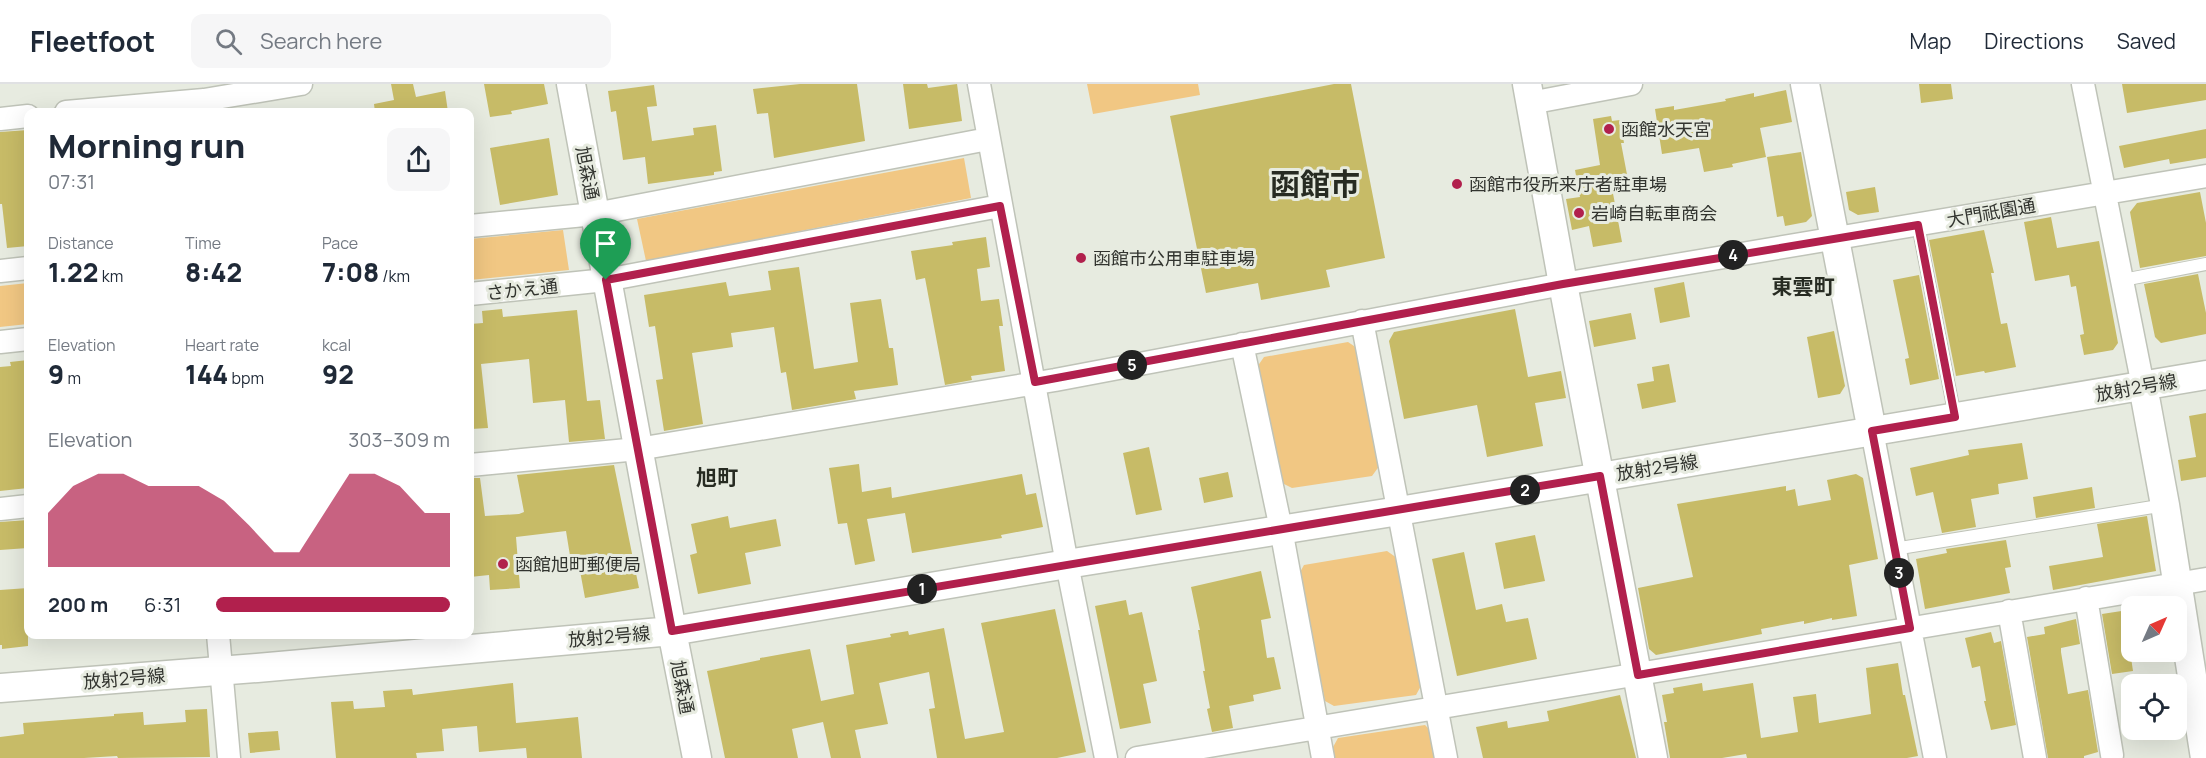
<!DOCTYPE html>
<html lang="en">
<head>
<meta charset="utf-8">
<style>
  body { margin:0; font-family:Manrope,"Noto Sans JP",sans-serif; background:#f6f6f7; color:#1f2937; height:100vh; display:flex; flex-direction:column; font-size:22px; white-space:nowrap }
  * { box-sizing:border-box; margin:0 }
  p { font-size:20px; color:#747a83 }
  .icon { flex:none; width:33px; height:33px; fill:none; stroke:currentColor; stroke-width:2; stroke-linecap:round; stroke-linejoin:round }
  .map { position:relative; flex:1; overflow:hidden }
  .drawer { position:absolute; left:24px; top:24px; width:450px; height:531px; display:flex; flex-direction:column; background:#fff; border-radius:12px; box-shadow:0 6px 24px #0002 }
  .drawer>* { flex:none }
  .needle { width:39px; rotate:45deg }
  .buttons { position:absolute; left:2121px; top:512px; display:grid; gap:12px }
  .buttons a { display:grid; place-items:center; width:66px; height:66px; border-radius:12px; background:#fff; box-shadow:0 6px 24px #0002; font-size:30px }
  .pin { position:absolute; display:grid; place-items:center; width:51px; height:51px; color:#fff; margin:-62px -26px; border-radius:50% 50% 50% 0; rotate:-45deg; box-shadow:0 0 6px #0007 }
  .pin .icon { rotate:45deg }
  .km { position:absolute; width:30px; height:30px; margin:-15px; border-radius:50%; background:#222; color:#fff; font-size:16px; line-height:30px; text-align:center }
  .round { display:grid; place-items:center; flex:none; width:63px; height:63px; border-radius:12px; background:#f6f6f7 }
  .overview { display:flex; align-items:center; justify-content:space-between; height:102px; padding:0 24px }
  h1 { font-size:33px; font-weight:800; line-height:45px }
  .metrics { display:grid; grid-template-columns:repeat(3,1fr); gap:9px; height:102px; padding:6px 24px }
  .metrics div { display:grid; align-content:center }
  .metrics b { font-size:26px; font-weight:800 }
  .metrics small { font-size:16px; font-weight:400 }
  .metrics p { font-size:16px }
  .chart { height:168px; padding:12px 24px }
  .chart p { display:flex; justify-content:space-between }
  .chart svg { width:100%; height:108px; margin-top:6px; fill:#b1204d; opacity:.7 }
  ul { padding:0 24px; list-style:none; font-size:20px }
  li { display:grid; grid-template-columns:96px 72px 1fr; align-items:center; height:45px }
  li i { height:15px; border-radius:8px; background:#b1204d }
  header { display:flex; align-items:center; gap:36px; box-sizing:border-box; height:84px; padding:0 30px; background:#fff; border-bottom:2px solid #e0e1e3 }
  header strong { font-size:28px }
  nav { display:flex; gap:33px; margin-inline-start:auto; font-size:21px }
  .search { width:420px; height:54px; background:#f6f6f7; display:flex; align-items:center; gap:15px; box-sizing:border-box; padding:0 21px; border-radius:12px; color:#747a83; font-size:22px }
  .map>svg:first-child { display:block }
  .green { fill:#f1c783 }
  .building { fill:#c7bb67 }
  .lines { fill:none; stroke-linecap:round; stroke-linejoin:round }
  .service-casing { stroke:#bfc3b8; stroke-width:14 }
  .minor-casing { stroke:#bfc3b8; stroke-width:25 }
  .tertiary-casing { stroke:#bfc3b8; stroke-width:31 }
  .service { stroke:#fff; stroke-width:12 }
  .minor { stroke:#fff; stroke-width:22 }
  .tertiary { stroke:#fff; stroke-width:28 }
  .route-casing { stroke:#fff; stroke-width:12 }
  .route { stroke:#b1204d; stroke-width:8 }
  .poi-dot { fill:#b1204d; stroke:#e7ebe0; stroke-width:2 }
  .labels { text-anchor:middle; dominant-baseline:central; stroke-width:6; stroke-linejoin:round; paint-order:stroke }
  .poi-label { font-size:18px; fill:#32342f; stroke:#e7ebe0; text-anchor:start }
  .street-label { font-size:18px; fill:#32342f; stroke:#e7ebe0 }
  .quarter-label { font-size:21px; font-weight:bold; fill:#272b22; stroke:#e7ebe0 }
  .town-label { font-size:30px; font-weight:bold; fill:#272b22; stroke:#e7ebe0 }
</style>
</head>
<body>
<header>
<strong>Fleetfoot</strong>
<div class="search"><svg class="icon" aria-label="search" viewBox="0 0 24 24"><circle cx="10" cy="10" r="6"/><path d="M15 15l6 6"/></svg>Search here</div>
<nav><a>Map</a><a>Directions</a><a>Saved</a></nav>
</header>
<div class="map">
<svg width="2206" height="674" viewBox="0 0 2206 674">
  <rect width="100%" height="100%" fill="#e7ebe0"/>
  <path class="green" d="M1087,0H1198L1200,11L1093,30Z
    M964,74L971,114L646,177L637,135Z
    M563,146L569,186L470,196V155Z
    M28,199V240L0,243V202Z
    M1348,258L1357,264L1380,381L1372,392L1292,404L1282,399L1257,283L1264,273Z
    M1387,467L1397,474L1422,600L1416,611L1334,622L1325,617L1299,490L1304,481Z
    M1425,641L1431,647L1436,674H1334L1332,665L1338,654Z"/>
  <path class="building" d="M391,0H413L416,13L445,7L448,28H375L374,20L394,16Z
    M484,0H544L548,20L511,27L512,30L490,33Z
    M800,0H857L865,57L774,74L768,29L757,30L753,5Z
    M903,0H927L928,4L957,0L962,37L909,45Z
    M1334,0H1351L1385,174L1326,186L1330,203L1261,216L1258,199L1206,209L1170,32Z
    M1919,0H1951L1953,15L1921,19Z
    M2122,0H2206V16L2127,29Z
    M654,1L657,22L647,23L652,57L694,51L693,44L716,41L722,87L714,88V91L648,100L645,73L623,76L616,27L611,28L608,7Z
    M1786,6L1792,38L1760,44L1766,73L1732,80L1733,83L1704,88L1699,64L1662,70L1655,25L1674,22V26L1726,17L1725,15L1754,9V13Z
    M1611,32L1612,37L1620,36L1624,59H1621L1629,101L1612,104L1622,158L1593,163L1589,142L1572,146L1566,115L1580,113L1575,86L1600,81L1593,35Z
    M2206,45V74L2170,80L2169,75L2124,84L2119,62Z
    M28,46V162L7,164L2,120H0V48Z
    M549,54L558,111L500,121L490,64Z
    M1801,68L1812,132L1806,138L1785,142L1783,132L1777,133L1767,73Z
    M1875,103L1879,128L1858,131L1849,126L1846,108Z
    M2200,108L2206,139V172L2140,184L2130,128L2137,119Z
    M2051,133L2057,164L2099,157L2118,259L2113,266L2084,271L2080,251L2084,250L2076,202L2071,203L2069,191L2035,197L2024,138Z
    M1984,146L1994,189H1991L2001,240L2007,239L2016,283L1985,289L1984,287L1956,292L1929,156Z
    M986,153L990,183L977,185L981,217L999,215L1003,242H999L1005,287L971,292L972,296L945,301L925,194L916,196L911,167L953,161L952,158Z
    M799,183L814,285L858,278L850,219L881,215L889,264H893L898,301L854,307L856,315L792,326L786,288L781,289L774,243L731,249L733,263L692,269L703,340L664,347L656,296L663,295L655,242L649,243L644,211L726,198L729,212L771,206L768,187Z
    M2198,190L2206,229V250L2161,259L2155,253L2144,200Z
    M1919,191L1939,295L1910,301L1905,275L1909,274L1893,196Z
    M1684,198L1690,233L1660,239L1654,204Z
    M502,225L503,233L577,226L587,317L600,316L605,355L569,358L565,316L533,319L529,275L481,280L488,344L471,345L470,240L483,239L482,227Z
    M1515,225L1528,293L1561,287L1566,314L1535,319L1543,362L1487,373L1477,321L1404,335L1389,257L1394,248Z
    M1631,229L1636,255L1594,263L1589,237Z
    M1834,247L1845,302L1840,310L1818,314L1807,253Z
    M28,276V404L0,407V283L11,282L10,278Z
    M1669,280L1676,318L1642,325L1637,300L1654,297L1652,283Z
    M2206,329V393L2181,397L2178,376L2196,373L2189,332Z
    M2022,359L2028,395L1998,400L1999,410L1971,415L1976,443L1942,449L1933,408L1916,412L1910,384L1969,371L1968,366Z
    M1149,363L1162,426L1136,431L1123,369Z
    M859,380L862,408L891,403L892,414L1022,390L1026,411L1036,409L1043,443L1001,451L1002,454L912,469L905,429L867,435L875,477L855,481L847,439L838,440L829,384Z
    M614,381L639,504L585,514L578,476L571,478L566,447L516,453L520,504L490,506L489,491L470,493V394H480L485,432L519,430L524,428L517,391Z
    M1228,388L1233,413L1204,419L1199,394Z
    M1856,390L1863,394L1878,475L1849,481L1857,532L1832,536V534L1804,540V537L1761,545L1762,550L1656,571L1649,565L1638,504L1693,493L1677,420L1786,402V407L1795,405L1798,422L1831,416L1827,396Z
    M2092,403L2095,424L2036,434L2033,413Z
    M728,432L730,444L776,435L781,462L745,469L751,500L698,510L690,471L697,469L691,440Z
    M2147,432L2156,487L2053,506L2049,482L2103,473L2097,440Z
    M28,436V464L0,466V438Z
    M1535,451L1545,497L1504,505L1495,459Z
    M2006,456L2011,483L2005,484L2010,509L1925,525L1916,475L1947,469L1946,465Z
    M1464,468L1476,526L1502,520L1506,538L1528,534L1537,575L1457,592L1432,475Z
    M1261,487L1271,534L1261,536L1267,574L1274,573L1281,605L1253,611L1254,617L1229,622L1233,644L1212,648L1207,625L1210,624L1203,587H1205L1198,546H1200L1191,503Z
    M28,504V562L2,565V561H0V506Z
    M1126,516L1129,531L1142,528L1157,597L1143,600L1151,639L1120,645L1095,522Z
    M1055,525L1086,668L1057,674H937L929,625L935,624L929,588L879,599L888,640L855,646L861,674H831L823,638L792,645L798,674H725L707,587L760,576V574L810,565L821,617L854,610L846,561L891,553L890,550L908,547L909,551L944,544L965,655L1004,648L981,539Z
    M2128,526L2132,549V552L2128,553L2133,587L2112,590L2102,530Z
    M2076,535L2080,560L2061,564V568L2068,610L2088,606L2098,668L2084,672V674H2048L2027,553L2045,550L2044,543Z
    M1991,548L1994,559L2001,557L2016,641L1991,646L1984,617H1986L1980,582L1972,584L1965,554Z
    M1898,579L1903,611H1905L1918,672L1907,674H1747L1746,670L1722,674H1670L1664,638H1667L1662,611L1674,609L1673,604L1702,599L1703,607L1753,599L1761,654L1798,648L1793,613L1816,610L1819,639L1871,630L1866,584Z
    M513,599L516,639L578,633L582,674H527L526,664L479,668L477,642L442,645L444,667L416,669L417,674H336L331,618L353,617L354,625L385,623L383,607L412,605L413,611Z
    M1620,611L1636,674H1483L1476,643L1507,637L1508,644L1549,637L1547,627Z
    M207,625L210,673L118,674L117,672L84,674H0V653L24,650L23,639L114,632V630L143,628L144,641L186,638L185,626Z
    M278,647L280,666L250,669L248,649Z"/>
  <g class="lines">
    <defs>
      <path id="service" d="M1918,141L1955,333
        M2123,196L2206,180
        M1894,465L2165,421"/>
      <path id="minor" d="M979,0L1067,480L1106,674
        M2083,0L2143,302
        M1530,19L1631,0
        M66,28L204,16L301,0
        M0,35L28,32
        M470,142L595,130L988,55
        M0,187L28,184
        M470,210L606,196L1000,122
        M1362,237L1446,674
        M0,258L28,255
        M1242,260L1281,445L1323,674
        M1872,347L1935,674
        M470,381L638,365L1055,296L1563,200L2206,92
        M0,425L28,422
        M2086,514L2112,671
        M2009,527L2035,674
        M218,550L229,674
        M1137,674L2206,495"/>
      <path id="tertiary" d="M571,0L672,547L697,674
        M1527,0L1563,200L1653,674
        M1805,0L1872,347
        M2143,302L2165,421L2205,674
        M0,604L257,584L672,547L1067,480L1399,427L2206,291"/>
    </defs>
    <use href="#service" class="service-casing"/>
    <use href="#minor" class="minor-casing"/>
    <use href="#tertiary" class="tertiary-casing"/>
    <use href="#service" class="service"/>
    <use href="#minor" class="minor"/>
    <use href="#tertiary" class="tertiary"/>
  </g>
  <g class="lines">
    <defs>
      <path id="route" d="M1000,122L1035,298L1563,200L1918,141L1955,333L1872,347L1910,544L1638,591L1600,392L672,547L606,196Z"/>
    </defs>
    <use href="#route" class="route-casing"/>
    <use href="#route" class="route"/>
  </g>
  <g class="poi-dot">
    <circle cx="1609" cy="45" r="6"/>
    <circle cx="1457" cy="100" r="6"/>
    <circle cx="1579" cy="129" r="6"/>
    <circle cx="1081" cy="174" r="6"/>
    <circle cx="503" cy="480" r="6"/>
  </g>
  <g class="labels">
    <g class="poi-label">
      <text x="1621" y="45">函館水天宮</text>
      <text x="1469" y="100">函館市役所来庁者駐車場</text>
      <text x="1591" y="129">岩崎自転車商会</text>
      <text x="1093" y="174">函館市公用車駐車場</text>
      <text x="515" y="480">函館旭町郵便局</text>
    </g>
    <g class="street-label">
      <text transform="translate(588 89) rotate(79)">旭森通</text>
      <text transform="translate(1991 128) rotate(-10)">大門祇園通</text>
      <text transform="translate(522 205) rotate(-6)">さかえ通</text>
      <text transform="translate(2136 303) rotate(-10)">放射2号線</text>
      <text transform="translate(1657 383) rotate(-9)">放射2号線</text>
      <text transform="translate(609 552) rotate(-5)">放射2号線</text>
      <text transform="translate(124 594) rotate(-5)">放射2号線</text>
      <text transform="translate(683 603) rotate(79)">旭森通</text>
    </g>
    <g class="quarter-label">
      <text x="1803" y="202">東雲町</text>
      <text x="717" y="393">旭町</text>
    </g>
    <g class="town-label">
      <text x="1315" y="99">函館市</text>
    </g>
  </g>
</svg>
<div class="buttons">
<a><svg class="needle" viewBox="-14 -14 28 28"><path d="M0-13l5 13h-10z" fill="#e53935"/><path d="M0 13l5-13h-10z" fill="#747a83"/></svg></a>
<a><svg class="icon" aria-label="locate" viewBox="0 0 24 24"><circle cx="12" cy="12" r="6"/><path d="M12 2v4M12 18v4M2 12h4M18 12h4"/></svg></a>
</div>
<div class="pin" style="left:606px;top:196px;background:#1e9e55"><svg class="icon" aria-label="arrive" viewBox="0 0 24 24"><path d="M6 21V4h12l-3 4 3 4H6"/></svg></div>
<b class="km" style="left:922px;top:505px">1</b>
<b class="km" style="left:1525px;top:406px">2</b>
<b class="km" style="left:1899px;top:489px">3</b>
<b class="km" style="left:1733px;top:171px">4</b>
<b class="km" style="left:1132px;top:281px">5</b>
<section class="drawer">
<div class="overview"><div><h1>Morning run</h1><p>07:31</p></div><a class="round"><svg class="icon" aria-label="share" viewBox="0 0 24 24"><path d="M12 15V3M7 8l5-5 5 5M5 13v7h14v-7"/></svg></a></div>
<div class="metrics">
<div><p>Distance</p><b>1.22<small> km</small></b></div>
<div><p>Time</p><b>8:42</b></div>
<div><p>Pace</p><b>7:08<small> /km</small></b></div>
</div>
<div class="metrics">
<div><p>Elevation</p><b>9<small> m</small></b></div>
<div><p>Heart rate</p><b>144<small> bpm</small></b></div>
<div><p>kcal</p><b>92</b></div>
</div>
<div class="chart"><p><span>Elevation</span>303–309 m</p>
<svg viewBox="0 0 160 44" preserveAspectRatio="none"><path d="M0 44V22L10 11L20 6L30 6L40 11L50 11L60 11L70 17L80 27L90 38L100 38L110 22L120 6L130 6L140 11L150 22L160 22V44z"/></svg>
</div>
<ul>
<li><b>200 m</b>6:31<i style="width:100%"></i></li>
</ul>
</section>
</div>
</body>
</html>
